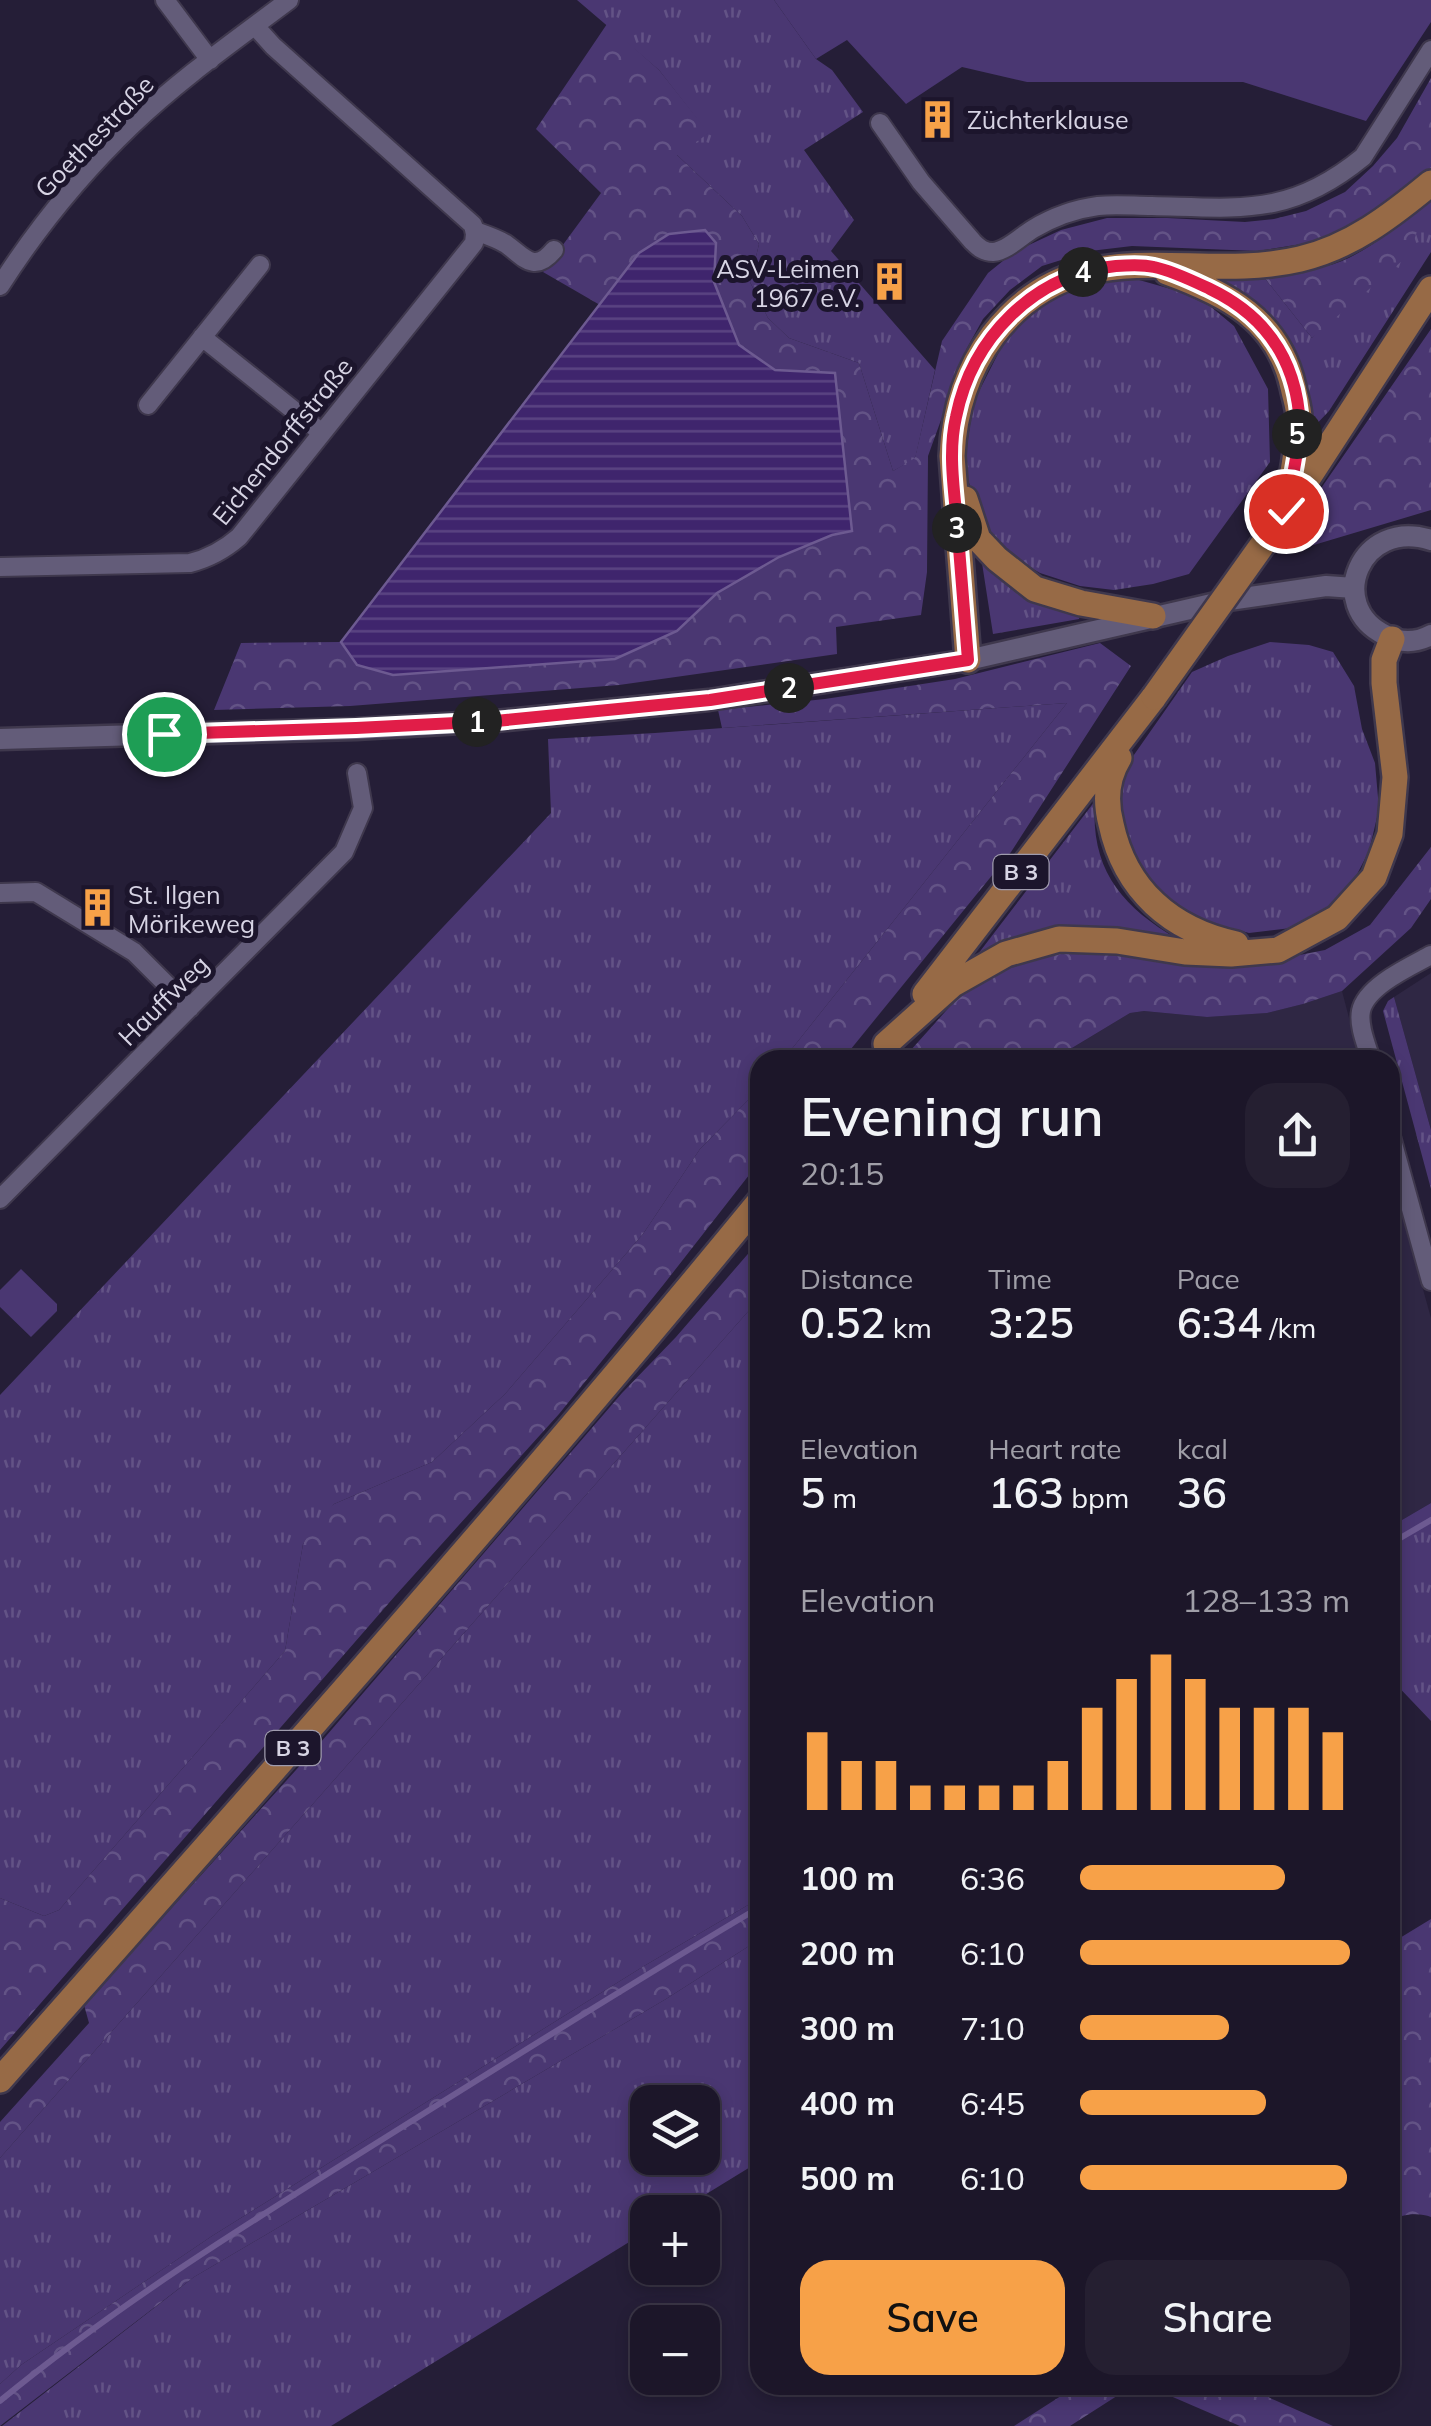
<!DOCTYPE html>
<html lang="en">
<head>
<meta charset="utf-8">
<style>
  body { margin:0; font-family:Mulish,sans-serif; background:#251f31; color:#f1f3f6; height:100vh; display:flex; flex-direction:column; font-size:38px; white-space:nowrap }
  * { box-sizing:border-box; margin:0 }
  p { font-size:32px; color:#a09fa8 }
  .icon { flex:none; width:55px; height:55px; fill:none; stroke:currentColor; stroke-width:2; stroke-linecap:round; stroke-linejoin:round }
  .map { position:relative; flex:1; overflow:hidden }
  .details { position:absolute; left:750px; top:1050px; width:650px; height:1345px; display:flex; flex-direction:column; background:#1c1629; border-radius:30px; box-shadow:0 5px 15px #0003,0 0 0 2px #3a3546 }
  .details>* { flex:none }
  .fabs { position:absolute; left:630px; top:2085px; display:grid; gap:20px }
  .fabs a { display:grid; place-items:center; width:90px; height:90px; border-radius:20px; background:#1c1629; box-shadow:0 5px 15px #0003,0 0 0 2px #3a3546; font-size:50px }
  .pin { position:absolute; display:grid; place-items:center; width:85px; height:85px; color:#fff; margin:-42px; border:5px solid #fff; border-radius:50%; box-shadow:0 2px 10px #0007 }
  .km { position:absolute; width:50px; height:50px; margin:-25px; border-radius:50%; background:#222; color:#fff; font-size:28px; line-height:50px; text-align:center }
  .round { display:grid; place-items:center; flex:none; width:105px; height:105px; border-radius:30px; background:#251f31 }
  .summary { display:flex; align-items:center; justify-content:space-between; height:170px; padding:0 50px }
  h1 { font-size:55px; font-weight:600; line-height:75px }
  .stats { display:grid; grid-template-columns:repeat(3,1fr); gap:15px; height:170px; padding:10px 50px }
  .stats div { display:grid; align-content:center }
  .stats b { font-size:42px; font-weight:600 }
  .stats small { font-size:28px; font-weight:400 }
  .stats p { font-size:28px }
  .chart { height:280px; padding:20px 50px }
  .chart p { display:flex; justify-content:space-between }
  .chart svg { width:100%; height:180px; margin-top:10px; stroke:#f7a148; stroke-width:6 }
  .cta { display:flex; gap:20px; margin-top:auto; padding:20px 50px }
  .cta a { flex:1; height:115px; border-radius:30px; background:#f7a148; color:#111; font-size:40px; font-weight:600; line-height:115px; text-align:center }
  .cta a+a { background:#251f31; color:#f1f3f6 }
  ul { padding:0 50px; list-style:none; font-size:32px }
  li { display:grid; grid-template-columns:160px 120px 1fr; align-items:center; height:75px }
  li i { height:25px; border-radius:12px; background:#f7a148 }
  .map>svg:first-child { display:block }
  .built { fill:#2f2744 }
  .grass { fill:url(#grass-tufts); fill-rule:evenodd }
  .forest { fill:url(#forest-crowns) }
  .green { fill:#4a3772 }
  .water { fill:url(#water-rules); stroke:#6d5a91; stroke-width:2.5 }
  .lines { fill:none; stroke-linecap:round; stroke-linejoin:round }
  .stream { stroke:#6d5a91; stroke-width:6 }
  .minor-casing { stroke:#3f384d; stroke-width:22 }
  .tertiary-casing { stroke:#3f384d; stroke-width:25 }
  .primary-casing { stroke:#3f384d; stroke-width:30 }
  .minor { stroke:#635c79; stroke-width:18 }
  .tertiary { stroke:#635c79; stroke-width:20 }
  .primary { stroke:#976a46; stroke-width:25 }
  .primary-bridge-casing { stroke:#3f384d; stroke-width:30; stroke-linecap:butt }
  .primary-bridge { stroke:#976a46; stroke-width:25 }
  .route-casing { stroke:#fff; stroke-width:20 }
  .route { stroke:#e11d48; stroke-width:12 }
  .labels { text-anchor:middle; dominant-baseline:central; stroke-width:10; stroke-linejoin:round; paint-order:stroke }
  .shield { fill:#1c152c; stroke:#9f9bad; stroke-width:2.5 }
  .shield-label { font-size:22px; font-weight:bold; fill:#d7d4e4 }
  .poi-label { font-size:25px; fill:#d7d4e4; stroke:#1c152c; text-anchor:start }
  .street-label { font-size:25px; fill:#d7d4e4; stroke:#1c152c }
</style>
</head>
<body>
<div class="map">
<svg width="1431" height="2426" viewBox="0 0 1431 2426">
  <defs>
    <pattern id="grass-tufts" width="24" height="20" patternUnits="userSpaceOnUse" patternTransform="scale(2.5)"><rect width="24" height="20" fill="#4a3772"/><path d="M3 7l-1-3M5 7V3M7 7l1-3M15 17l-1-3M17 17v-4M19 17l1-3" fill="none" stroke="#635386"/></pattern>
    <pattern id="forest-crowns" width="20" height="18" patternUnits="userSpaceOnUse" patternTransform="scale(2.5)"><rect width="20" height="18" fill="#4a3772"/><path d="M2 6a3 3 0 1 1 6 0M12 15a3 3 0 1 1 6 0" fill="none" stroke="#635386"/></pattern>
    <pattern id="water-rules" width="6" height="5" patternUnits="userSpaceOnUse" patternTransform="scale(2.5)"><rect width="6" height="5" fill="#3f256d"/><path d="M0 2.5h6" fill="none" stroke="#5a4482"/></pattern>
  </defs>
  <rect width="100%" height="100%" fill="#251e37"/>
  <path class="built" d="M1431,973V1130L1394,997Z
    M1342,991L1360,1060H1052L1130,1013L1144,1011L1207,1017L1267,1013L1303,1004Z
    M1390,1171L1431,1318V1503L1390,1527Z"/>
  <path class="grass" d="M577,0H774L816,59L832,70L863,112L804,150L854,220L831,251L935,370L915,459L893,471L859,363L789,338L768,318L750,282L759,244L742,216L676,154L708,133L659,70Z
    M1431,198V252L1329,411L1306,435L1307,416L1220,273L1263,276L1312,338Z
    M1132,278L1178,291L1210,306L1234,326L1268,389L1270,462L1189,574L1153,584L1114,590L1080,586L1040,573L1007,554L977,514L964,463L974,401L1002,346L1033,307L1076,286Z
    M982,563C1012,594 1040,604 1080,616L1079,619L993,634Z
    M1270,642L1309,645L1333,652L1354,686L1362,729L1375,763L1379,809L1369,851L1352,884L1327,912L1291,928L1249,933L1212,923L1181,907L1155,887L1134,862L1117,803L1122,772L1192,672L1228,656Z
    M1067,703L783,1060H760V1088L700,1149L643,1234L505,1394L432,1462L334,1504L303,1544L285,1651L59,1910L44,1916L0,1898V1395L551,813L548,739L655,733Z
    M1095,801C1090,869 1121,906 1177,939L982,957L978,954Z
    M1394,997L1431,1130V1189L1383,1011L1388,1001Z
    M760,1298V1898L644,1966L212,2236L21,2365L0,2384V2158Z
    M1431,1503V1721L1390,1678V1527Z
    M760,1939V2161L677,2212H648L647,2231L331,2426H2L194,2277L666,1999ZM648,2102H702V2158H648Z"/>
  <path class="forest" d="M607,24L659,70L709,133L677,155L742,216L759,244L750,282L768,318L789,338L859,363L893,471L915,458L942,341L988,273L1014,252L1061,230L1107,218H1167L1245,222L1274,219L1306,211L1345,192L1373,166L1397,138L1431,78V168L1380,209L1340,232L1308,243L1257,251L1132,246L1090,251L1042,266L1010,290L983,319L967,348L928,456L927,572L921,615L836,627L837,654L619,685L350,706L214,710L241,643L341,642L357,665L677,631L717,593L779,557L832,535L775,370L739,345L714,282L716,243L639,252L600,305L543,272L601,193L536,129Z
    M1427,202L1409,255L1312,338L1263,276C1290,273 1316,271 1342,261C1373,248 1401,222 1427,202Z
    M1431,329V510L1297,550L1277,552Z
    M1100,643L1131,666L1011,852L842,1060H783L1067,703L722,728L718,710L825,699L955,679Z
    M1431,847V899L1411,928L1342,991L1303,1004L1267,1013L1207,1017L1144,1011L1130,1013L1052,1060H902L961,994L1018,960L1064,948L1264,962L1325,950L1370,925Z
    M760,1088V1161L664,1284L559,1414L395,1596L0,2050V1898L44,1916L59,1910L285,1651L303,1544L315,1522L334,1504L432,1462L505,1394L643,1234L700,1149Z
    M760,1240V1298L0,2158V2122L89,2023L84,2005L314,1750L622,1393L676,1337Z
    M760,1898V1939L666,1999L194,2277L0,2426V2384L21,2365L212,2236L644,1966Z
    M1431,1919V2217C1419,2212 1401,2214 1390,2221V1944Z
    M1078,2385H1134L1070,2426H1014Z
    M1145,2385H1241L1333,2426H1240Z"/>
  <path class="green" d="M774,0H1431V22L1366,121L1243,82H1027L962,67L906,104L847,40L816,59Z
    M21,1269L57,1304V1311L31,1337L0,1307V1290Z"/>
  <path class="water" d="M705,230L716,243L714,282L739,345L775,370L835,373L852,531L832,535L779,557L717,593L677,631L615,659L393,675L357,665L341,642L639,253L669,234Z"/>
  <g class="lines">
    <path class="stream" d="M1390,1544L1431,1520
      M0,2401C120,2302 252,2221 383,2139C508,2061 633,1982 760,1907"/>
    <defs>
      <path id="minor" d="M165,0L210,60
        M880,123L921,182L973,242C979,248 984,252 993,252C1007,251 1021,236 1033,229C1053,217 1075,209 1098,206C1116,204 1134,206 1152,206C1240,208 1290,217 1363,157L1431,50
        M475,231C486,235 496,238 506,244C524,257 534,274 554,250
        M0,286C37,228 82,173 132,125C180,79 236,40 289,0
        M202,337L322,433
        M148,405L260,265
        M0,567L190,563C210,558 224,550 239,537L474,243L475,234L473,225L273,46L255,26
        M0,893L36,892L134,952L190,1008
        M1371,1060C1367,1046 1358,1026 1361,1011C1366,986 1411,966 1431,955
        M1390,1133L1431,1281
        M0,1199L344,852L363,808L357,773"/>
      <path id="tertiary" d="M1431,540C1360,517 1325,606 1385,635C1400,643 1416,643 1431,635
        M0,739L356,729L496,721L709,700L968,660L1229,600L1326,586L1354,588"/>
      <path id="primary" d="M1167,272C1227,294 1278,319 1293,387C1295,397 1299,408 1299,418C1299,448 1291,480 1286,511
        M965,499L978,539L997,559L1035,589L1081,603L1153,616
        M1292,503L1431,289
        M968,660L952,456C954,412 967,370 993,335C1077,225 1190,285 1300,259C1351,247 1391,216 1431,183
        M1119,758C1106,779 1105,801 1111,824C1125,890 1171,930 1236,944
        M925,994L1154,697
        M886,1044L953,984L1006,954L1059,939L1117,941L1185,952L1231,954L1278,950L1337,918L1374,877L1390,834L1395,777L1384,683V660L1392,639
        M0,2080C256,1790 514,1501 760,1201"/>
    </defs>
    <use href="#minor" class="minor-casing"/>
    <use href="#tertiary" class="tertiary-casing"/>
    <use href="#primary" class="primary-casing"/>
    <use href="#minor" class="minor"/>
    <use href="#tertiary" class="tertiary"/>
    <use href="#primary" class="primary"/>
    <defs>
      <path id="primary-bridge" d="M1154,697L1273,530"/>
    </defs>
    <use href="#primary-bridge" class="primary-bridge-casing"/>
    <use href="#primary-bridge" class="primary-bridge"/>
  </g>
  <g class="lines">
    <defs>
      <path id="route" d="M164,734L356,728L496,721L710,700L968,660C964,614 961,569 957,523C954,488 948,452 956,417C972,338 1034,274 1116,266C1128,265 1142,264 1154,267C1173,271 1193,281 1210,289C1262,314 1293,355 1299,413C1302,438 1291,484 1286,511"/>
    </defs>
    <use href="#route" class="route-casing"/>
    <use href="#route" class="route"/>
  </g>
  <defs>
    <symbol id="building-bare" viewBox="-9 -9 18 18"><path d="M-4-6H4V6H1V3H-1V6H-4ZM-2.5-4.3h1.7v1.8h-1.7ZM.8-4.3h1.7v1.8H.8ZM-2.5-1h1.7V.8h-1.7ZM.8-1h1.7V.8H.8Z" fill="#f7a148" stroke="#1c152c" stroke-width="2.5" paint-order="stroke"/></symbol>
  </defs>
  <g fill-rule="evenodd">
    <use href="#building-bare" x="910" y="92" width="55" height="55"/>
    <use href="#building-bare" x="862" y="254" width="55" height="55"/>
    <use href="#building-bare" x="70" y="880" width="55" height="55"/>
  </g>
  <g class="labels">
    <g class="shield">
      <rect x="993.5" y="855" width="55" height="34" rx="8"/>
      <rect x="265.5" y="1731" width="55" height="34" rx="8"/>
    </g>
    <g class="shield-label">
      <text x="1021" y="872">B 3</text>
      <text x="293" y="1748">B 3</text>
    </g>
    <g class="poi-label">
      <text x="967" y="119">Züchterklause</text>
      <text x="860" y="268" text-anchor="end">ASV-Leimen<tspan x="860" dy="29">1967 e.V.</tspan></text>
      <text x="128" y="894">St. Ilgen<tspan x="128" dy="29">Mörikeweg</tspan></text>
    </g>
    <g class="street-label">
      <text transform="translate(94 136) rotate(-46)">Goethestraße</text>
      <text transform="translate(282 441) rotate(-51)">Eichendorffstraße</text>
      <text transform="translate(163 1000) rotate(-45)">Hauffweg</text>
    </g>
  </g>
</svg>
<div class="fabs">
<a><svg class="icon" aria-label="layers" viewBox="0 0 24 24"><path d="M12 4l9 5-9 5-9-5zM3 14l9 5 9-5"/></svg></a>
<a>+</a>
<a>−</a>
</div>
<div class="pin" style="left:164px;top:734px;background:#1e9e55"><svg class="icon" aria-label="arrive" viewBox="0 0 24 24"><path d="M6 21V4h12l-3 4 3 4H6"/></svg></div>
<div class="pin" style="left:1286px;top:511px;background:#d93025"><svg class="icon" aria-label="check" viewBox="0 0 24 24"><path d="M5 12l5 5 9-10"/></svg></div>
<b class="km" style="left:477px;top:722px">1</b>
<b class="km" style="left:789px;top:688px">2</b>
<b class="km" style="left:957px;top:528px">3</b>
<b class="km" style="left:1083px;top:272px">4</b>
<b class="km" style="left:1297px;top:434px">5</b>
<section class="details">
<div class="summary"><div><h1>Evening run</h1><p>20:15</p></div><a class="round"><svg class="icon" aria-label="share" viewBox="0 0 24 24"><path d="M12 15V3M7 8l5-5 5 5M5 13v7h14v-7"/></svg></a></div>
<div class="stats">
<div><p>Distance</p><b>0.52<small> km</small></b></div>
<div><p>Time</p><b>3:25</b></div>
<div><p>Pace</p><b>6:34<small> /km</small></b></div>
</div>
<div class="stats">
<div><p>Elevation</p><b>5<small> m</small></b></div>
<div><p>Heart rate</p><b>163<small> bpm</small></b></div>
<div><p>kcal</p><b>36</b></div>
</div>
<div class="chart"><p><span>Elevation</span>128–133 m</p>
<svg viewBox="0 0 160 44" preserveAspectRatio="none"><path d="M5 44V25M15 44V32M25 44V32M35 44V38M45 44V38M55 44V38M65 44V38M75 44V32M85 44V19M95 44V12M105 44V6M115 44V12M125 44V19M135 44V19M145 44V19M155 44V25"/></svg>
</div>
<ul>
<li><b>100 m</b>6:36<i style="width:76%"></i></li>
<li><b>200 m</b>6:10<i style="width:100%"></i></li>
<li><b>300 m</b>7:10<i style="width:55%"></i></li>
<li><b>400 m</b>6:45<i style="width:69%"></i></li>
<li><b>500 m</b>6:10<i style="width:99%"></i></li>
</ul>
<div class="cta"><a>Save</a><a>Share</a></div>
</section>
</div>
</body>
</html>
